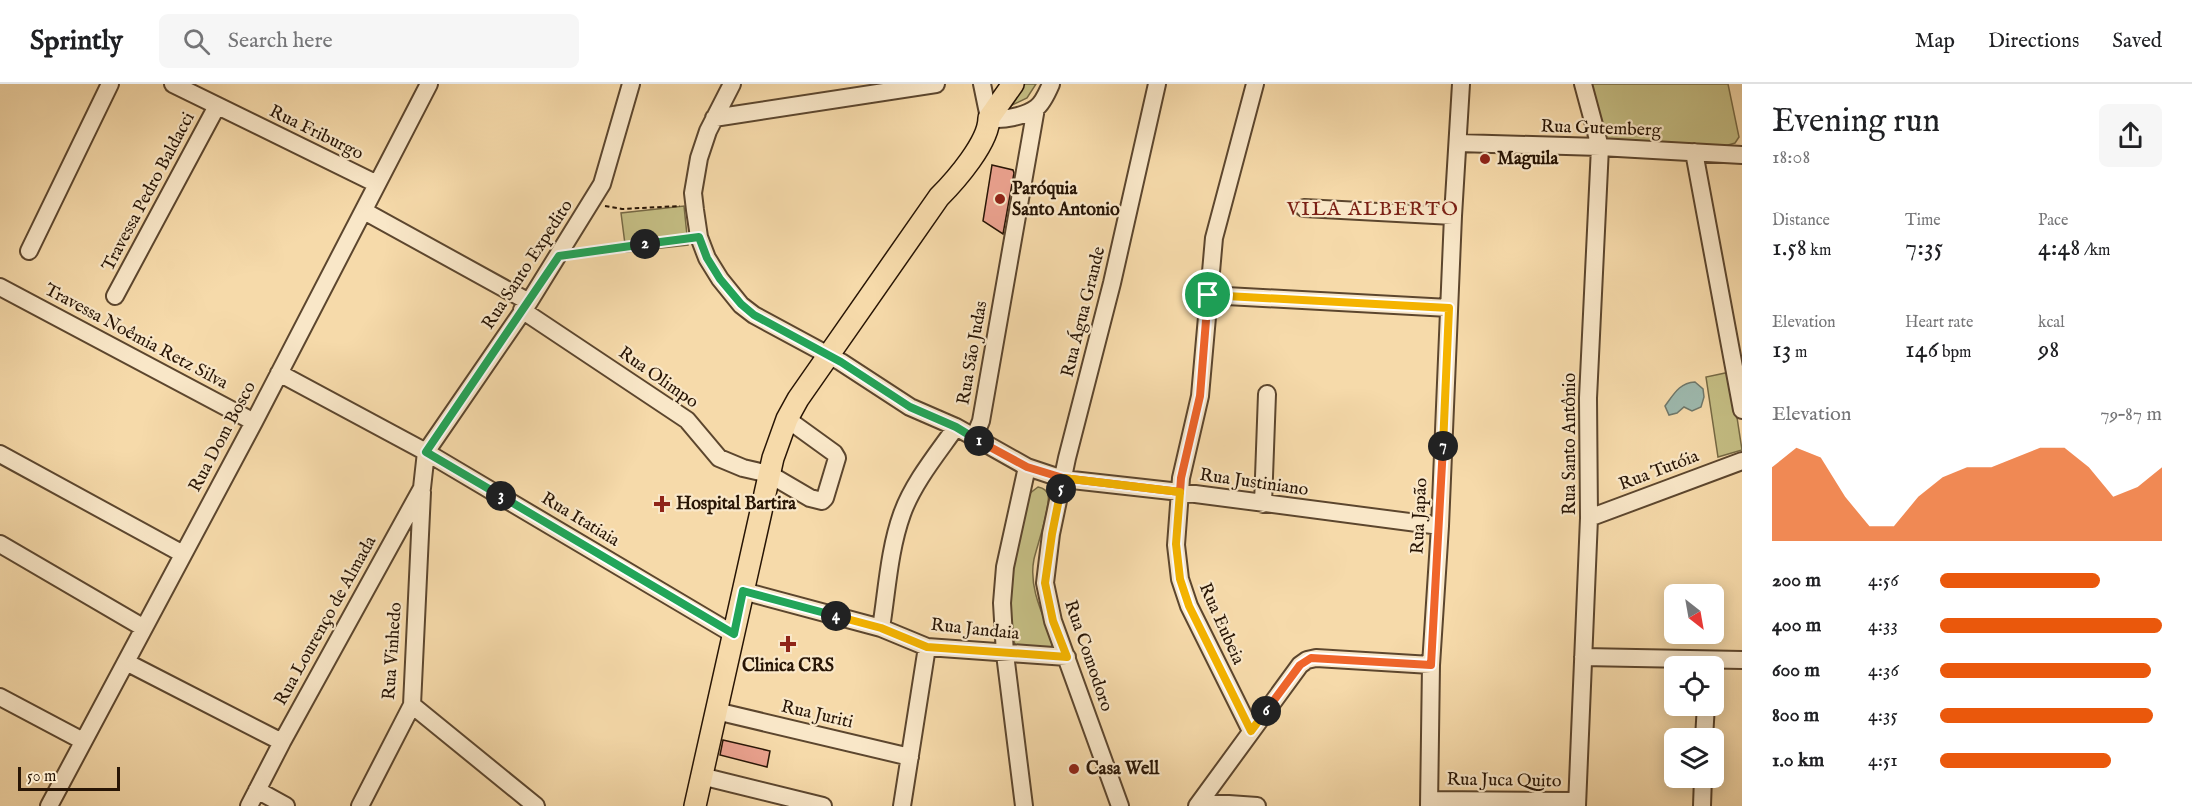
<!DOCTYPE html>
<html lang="en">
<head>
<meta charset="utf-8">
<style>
  body { margin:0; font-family:"IM FELL English",serif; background:#f6f6f6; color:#202124; height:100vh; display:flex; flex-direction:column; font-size:22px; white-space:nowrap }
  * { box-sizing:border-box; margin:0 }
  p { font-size:20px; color:#757577 }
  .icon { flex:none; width:33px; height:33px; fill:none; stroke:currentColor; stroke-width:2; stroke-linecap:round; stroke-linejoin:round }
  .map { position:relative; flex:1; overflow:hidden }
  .side { display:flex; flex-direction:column; background:#fff; width:450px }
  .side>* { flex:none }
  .needle { width:39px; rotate:149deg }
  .buttons { position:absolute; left:1664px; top:500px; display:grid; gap:12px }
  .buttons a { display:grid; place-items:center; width:60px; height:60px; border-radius:9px; background:#fff; box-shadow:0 3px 15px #0003; font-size:30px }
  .scale { position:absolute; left:18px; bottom:15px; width:102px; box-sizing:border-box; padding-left:6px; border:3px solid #281505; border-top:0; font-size:16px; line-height:21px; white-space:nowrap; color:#281505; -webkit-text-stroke:4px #f9e7c8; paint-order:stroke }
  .pin { position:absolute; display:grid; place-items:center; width:51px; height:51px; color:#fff; margin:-26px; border:3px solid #fff; border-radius:50%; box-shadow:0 2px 6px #0007 }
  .km { position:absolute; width:30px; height:30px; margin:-15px; border-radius:50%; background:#222; color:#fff; font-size:16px; line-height:30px; text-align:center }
  .round { display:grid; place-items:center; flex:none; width:63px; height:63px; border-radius:9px; background:#f6f6f6 }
  .head { display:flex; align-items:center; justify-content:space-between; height:102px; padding:0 30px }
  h1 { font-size:33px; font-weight:600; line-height:45px }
  .figures { display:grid; grid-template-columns:repeat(3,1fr); gap:9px; height:102px; padding:6px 30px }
  .figures div { display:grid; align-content:center }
  .figures b { font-size:26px; font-weight:600 }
  .figures small { font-size:16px; font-weight:400 }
  .figures p { font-size:16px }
  .chart { height:168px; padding:12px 30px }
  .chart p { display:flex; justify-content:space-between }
  .chart svg { width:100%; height:108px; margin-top:6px; fill:#ea580c; opacity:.7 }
  ul { padding:0 30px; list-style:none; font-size:20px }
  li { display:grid; grid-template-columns:96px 72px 1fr; align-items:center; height:45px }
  li i { height:15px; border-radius:8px; background:#ea580c }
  header { display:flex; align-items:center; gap:36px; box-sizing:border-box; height:84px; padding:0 30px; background:#fff; border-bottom:2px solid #e0e0e0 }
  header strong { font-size:28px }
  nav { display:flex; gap:33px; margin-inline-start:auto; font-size:21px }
  .search { width:420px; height:54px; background:#f6f6f6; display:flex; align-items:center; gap:15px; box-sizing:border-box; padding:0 21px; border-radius:9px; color:#757577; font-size:22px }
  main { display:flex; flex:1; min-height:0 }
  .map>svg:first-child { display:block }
  .green { fill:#c4bd83; stroke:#766944; stroke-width:1.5 }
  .water { fill:#9ebaaf; stroke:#6f786b; stroke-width:1.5 }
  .building { fill:#eaa18e; stroke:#281505; stroke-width:1.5 }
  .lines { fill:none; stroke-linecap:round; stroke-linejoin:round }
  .minor-casing { stroke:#5c462e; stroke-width:20 }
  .major-casing { stroke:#281505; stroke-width:24 }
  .path { stroke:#281505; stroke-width:2; stroke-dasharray:4.5 3; stroke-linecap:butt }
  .minor { stroke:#f9e7c8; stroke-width:16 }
  .major { stroke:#f6daaa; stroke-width:21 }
  .split-1-casing { stroke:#fff; stroke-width:12 }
  .split-2-casing { stroke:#fff; stroke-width:12 }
  .split-3-casing { stroke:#fff; stroke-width:12 }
  .split-4-casing { stroke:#fff; stroke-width:12 }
  .split-5-casing { stroke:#fff; stroke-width:12 }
  .split-6-casing { stroke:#fff; stroke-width:12 }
  .split-7-casing { stroke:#fff; stroke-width:12 }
  .split-8-casing { stroke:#fff; stroke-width:12 }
  .split-1 { stroke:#f0652b; stroke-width:8 }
  .split-2 { stroke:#22a559; stroke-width:8 }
  .split-3 { stroke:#22a559; stroke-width:8 }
  .split-4 { stroke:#22a559; stroke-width:8 }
  .split-5 { stroke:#f5b400; stroke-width:8 }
  .split-6 { stroke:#f5b400; stroke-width:8 }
  .split-7 { stroke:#f0652b; stroke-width:8 }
  .split-8 { stroke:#f5b400; stroke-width:8 }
  .poi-dot { fill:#8f2418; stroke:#f9e7c8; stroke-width:2 }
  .labels { text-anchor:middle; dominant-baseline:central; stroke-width:4.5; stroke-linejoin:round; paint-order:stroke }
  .street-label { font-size:18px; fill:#281505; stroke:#f9e7c8 }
  .poi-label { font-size:18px; font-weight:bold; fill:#281505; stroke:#f9e7c8; text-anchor:start }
  .neighbourhood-label { font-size:20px; letter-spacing:1.5px; fill:#7a1f14; stroke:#f9e7c8 }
</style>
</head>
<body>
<header>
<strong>Sprintly</strong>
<div class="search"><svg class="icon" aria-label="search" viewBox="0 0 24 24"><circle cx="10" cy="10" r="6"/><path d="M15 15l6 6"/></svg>Search here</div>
<nav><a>Map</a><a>Directions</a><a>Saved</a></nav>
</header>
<main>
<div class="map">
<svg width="1742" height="722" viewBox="0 0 1742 722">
  <rect width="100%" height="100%" fill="#f6daaa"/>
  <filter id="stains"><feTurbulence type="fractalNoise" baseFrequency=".00333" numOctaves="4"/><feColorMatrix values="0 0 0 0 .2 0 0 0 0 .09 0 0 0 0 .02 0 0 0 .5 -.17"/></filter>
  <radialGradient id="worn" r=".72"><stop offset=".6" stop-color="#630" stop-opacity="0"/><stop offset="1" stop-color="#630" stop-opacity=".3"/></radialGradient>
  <path class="green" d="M1025,0H1036L1027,14L1008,23Z
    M1590,0H1728L1739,53L1735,59L1725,62L1613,57L1607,55L1604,50Z
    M684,122L688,161L626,168L621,129Z
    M1730,288L1742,366L1718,373L1706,293Z
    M1038,403C1043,404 1047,406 1048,411C1051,422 1037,462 1034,475C1028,504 1044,533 1054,560V565L1017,563C996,536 1022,442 1029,410Z"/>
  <path class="water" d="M1695,298L1703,305L1704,313L1701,323L1692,327L1684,323L1677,329L1669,331L1665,322C1674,310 1679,299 1695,298Z"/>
  <path class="building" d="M992,81L1013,86L1014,89L1003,150L983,137Z
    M723,656L770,667L767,683L720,671Z"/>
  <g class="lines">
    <defs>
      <path id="minor" d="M173,0L377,100
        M732,0L708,47L699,74L693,109L695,126L699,153L707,174L720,195L741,221L754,231L841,278L910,323L956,343L1027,383L1063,395L1180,408L1440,442
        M982,0L989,34C1002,37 1025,32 1036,24C1042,20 1048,7 1051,0
        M714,34L936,0
        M1458,59L1600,63L1742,71
        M1694,68L1742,326
        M1304,124L1453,132
        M364,127L529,218
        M29,167L110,0
        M0,203L254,338
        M1208,211L1449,224
        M115,212L217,22
        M522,226L687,336L719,374L743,384L769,390L810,414L822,417L825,414L837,374L834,369L787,335
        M279,289L426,368L733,550
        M974,354L981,337L1036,24
        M0,370L183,470
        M1263,420L1267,310
        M1589,434L1742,377
        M0,460L144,544
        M743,507L881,544L927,563L1067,573
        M881,544C887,507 889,466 902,430C913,399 937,370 956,343
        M1583,573L1742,576
        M126,578L282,658
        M0,613L83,657
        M412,621L536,722
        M716,627L910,673
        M1251,647L1189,522L1180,495L1176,461L1181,394L1200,312L1214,154L1255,0
        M1704,654L1706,621
        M701,692L823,722
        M257,706L286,722
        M1430,716L1577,717
        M1200,718L1257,722
        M49,722L254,338L429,0
        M249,722L282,658L422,404L426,368L529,218L602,100L631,0
        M360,722L412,621L422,408
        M902,722L927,563
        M1024,722L1005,570L1002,519L1005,483L1027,383
        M1120,722L1053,537L1045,499L1051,450L1067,374L1112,199L1157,0
        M1197,722L1300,581L1307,576L1316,574L1431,581
        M1429,722L1431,581L1440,442L1453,132L1461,0
        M1577,722L1589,434L1588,314L1600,63L1583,0
        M1702,722L1703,693"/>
      <path id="major" d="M695,722L773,374L787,335L798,315L939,113C956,96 989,58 989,34L1013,0"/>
    </defs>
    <use href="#minor" class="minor-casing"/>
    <use href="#major" class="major-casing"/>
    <path class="path" d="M605,122L622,125L680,122
      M577,169L684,155"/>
    <use href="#minor" class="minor"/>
    <use href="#major" class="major"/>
  </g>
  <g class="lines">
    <defs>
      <path id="split-1" d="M979,357L1027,383L1063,394L1180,408L1181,394L1200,312L1208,211"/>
      <path id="split-2" d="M645,160L699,153L707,174L720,195L741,220L754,231L841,278L910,323L956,343L979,357"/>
      <path id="split-3" d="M501,412L426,368L559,172L645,160"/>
      <path id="split-4" d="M501,412L734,550L743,507L836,532"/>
      <path id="split-5" d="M836,532L881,544L927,563L1067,573L1053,537L1045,499L1052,450L1061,405"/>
      <path id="split-6" d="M1061,405L1063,394L1180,408L1176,460L1180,495L1189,522L1251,647L1266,627"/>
      <path id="split-7" d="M1266,627L1300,581L1311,574L1431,581L1443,362"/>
      <path id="split-8" d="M1208,211L1449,224L1443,362"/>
    </defs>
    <use href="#split-1" class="split-1-casing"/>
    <use href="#split-2" class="split-2-casing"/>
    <use href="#split-3" class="split-3-casing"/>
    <use href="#split-4" class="split-4-casing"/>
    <use href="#split-5" class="split-5-casing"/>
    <use href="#split-6" class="split-6-casing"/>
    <use href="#split-7" class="split-7-casing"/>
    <use href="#split-8" class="split-8-casing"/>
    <use href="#split-1" class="split-1"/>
    <use href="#split-2" class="split-2"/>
    <use href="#split-3" class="split-3"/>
    <use href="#split-4" class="split-4"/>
    <use href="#split-5" class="split-5"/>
    <use href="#split-6" class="split-6"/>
    <use href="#split-7" class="split-7"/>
    <use href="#split-8" class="split-8"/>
  </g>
  <g class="poi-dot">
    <circle cx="1485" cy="75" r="6"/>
    <circle cx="1000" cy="115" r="6"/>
    <path d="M659 411h6v6h6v6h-6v6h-6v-6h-6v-6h6z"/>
    <path d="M785 551h6v6h6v6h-6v6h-6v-6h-6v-6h6z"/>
    <circle cx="1074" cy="685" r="6"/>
  </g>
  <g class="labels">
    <g class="street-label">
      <text transform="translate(1601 45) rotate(2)">Rua Gutemberg</text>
      <text transform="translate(316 49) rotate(26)">Rua Friburgo</text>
      <text transform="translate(149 108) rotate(-62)">Travessa Pedro Baldacci</text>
      <text transform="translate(528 181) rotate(-57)">Rua Santo Expedito</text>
      <text transform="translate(1084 228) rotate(-76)">Rua Água Grande</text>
      <text transform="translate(136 253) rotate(28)">Travessa Noêmia Retz Silva</text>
      <text transform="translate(973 269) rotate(-80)">Rua São Judas</text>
      <text transform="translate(658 294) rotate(35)">Rua Olimpo</text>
      <text transform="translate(223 353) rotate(-62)">Rua Dom Bosco</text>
      <text transform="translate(1570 360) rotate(-90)">Rua Santo Antônio</text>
      <text transform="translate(1659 387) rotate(-21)">Rua Tutóia</text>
      <text transform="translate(1254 399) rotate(8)">Rua Justiniano</text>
      <text transform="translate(1420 432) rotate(-87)">Rua Japão</text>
      <text transform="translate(580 436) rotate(31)">Rua Itatiaia</text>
      <text transform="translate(326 537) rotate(-61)">Rua Lourenço de Almada</text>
      <text transform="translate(1221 540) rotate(66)">Rua Eubeia</text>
      <text transform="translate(975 546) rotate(6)">Rua Jandaia</text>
      <text transform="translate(393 567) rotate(-86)">Rua Vinhedo</text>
      <text transform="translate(1088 572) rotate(71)">Rua Comodoro</text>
      <text transform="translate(817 631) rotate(13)">Rua Juriti</text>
      <text transform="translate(1504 697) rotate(1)">Rua Juca Quito</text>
    </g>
    <g class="poi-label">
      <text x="1497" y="75">Maguila</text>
      <text x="1012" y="105">Paróquia<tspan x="1012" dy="21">Santo Antonio</tspan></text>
      <text x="676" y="420">Hospital Bartira</text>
      <text x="788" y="582" text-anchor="middle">Clinica CRS</text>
      <text x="1086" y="685">Casa Well</text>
    </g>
    <g class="neighbourhood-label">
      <text x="1373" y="125">VILA ALBERTO</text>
    </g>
  </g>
  <rect width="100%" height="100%" filter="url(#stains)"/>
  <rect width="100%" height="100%" fill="url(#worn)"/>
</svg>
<div class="buttons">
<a><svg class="needle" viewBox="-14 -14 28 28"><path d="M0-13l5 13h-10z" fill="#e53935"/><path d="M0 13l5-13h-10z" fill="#757577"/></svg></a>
<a><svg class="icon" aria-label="locate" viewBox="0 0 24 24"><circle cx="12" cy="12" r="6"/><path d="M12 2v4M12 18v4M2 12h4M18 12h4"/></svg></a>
<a><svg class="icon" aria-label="layers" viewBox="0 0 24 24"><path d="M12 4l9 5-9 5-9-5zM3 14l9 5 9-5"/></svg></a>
</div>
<div class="scale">50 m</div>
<div class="pin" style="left:1208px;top:211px;background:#1e9e55"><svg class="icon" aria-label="arrive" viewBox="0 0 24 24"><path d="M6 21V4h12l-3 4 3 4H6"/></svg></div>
<b class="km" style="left:979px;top:357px">1</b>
<b class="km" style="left:645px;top:160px">2</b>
<b class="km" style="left:501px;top:412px">3</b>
<b class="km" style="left:836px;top:532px">4</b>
<b class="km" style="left:1061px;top:405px">5</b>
<b class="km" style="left:1266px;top:627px">6</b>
<b class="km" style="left:1443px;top:362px">7</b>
</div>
<section class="side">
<div class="head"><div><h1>Evening run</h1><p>18:08</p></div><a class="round"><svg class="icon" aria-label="share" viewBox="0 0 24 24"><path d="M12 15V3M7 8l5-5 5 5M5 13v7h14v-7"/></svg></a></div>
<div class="figures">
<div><p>Distance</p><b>1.58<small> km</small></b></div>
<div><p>Time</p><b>7:35</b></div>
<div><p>Pace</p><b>4:48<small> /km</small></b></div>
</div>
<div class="figures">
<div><p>Elevation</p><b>13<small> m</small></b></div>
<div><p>Heart rate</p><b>146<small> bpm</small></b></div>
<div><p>kcal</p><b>98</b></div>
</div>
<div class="chart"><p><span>Elevation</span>79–87 m</p>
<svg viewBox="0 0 160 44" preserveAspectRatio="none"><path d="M0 44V14L10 6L20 10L30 26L40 38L50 38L60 26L70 18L80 14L90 14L100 10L110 6L120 6L130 14L140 26L150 22L160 14V44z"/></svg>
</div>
<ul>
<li><b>200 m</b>4:56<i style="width:72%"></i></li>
<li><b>400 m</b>4:33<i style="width:100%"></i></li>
<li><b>600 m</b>4:36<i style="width:95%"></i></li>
<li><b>800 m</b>4:35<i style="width:96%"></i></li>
<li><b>1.0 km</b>4:51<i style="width:77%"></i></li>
</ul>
</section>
</main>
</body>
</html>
